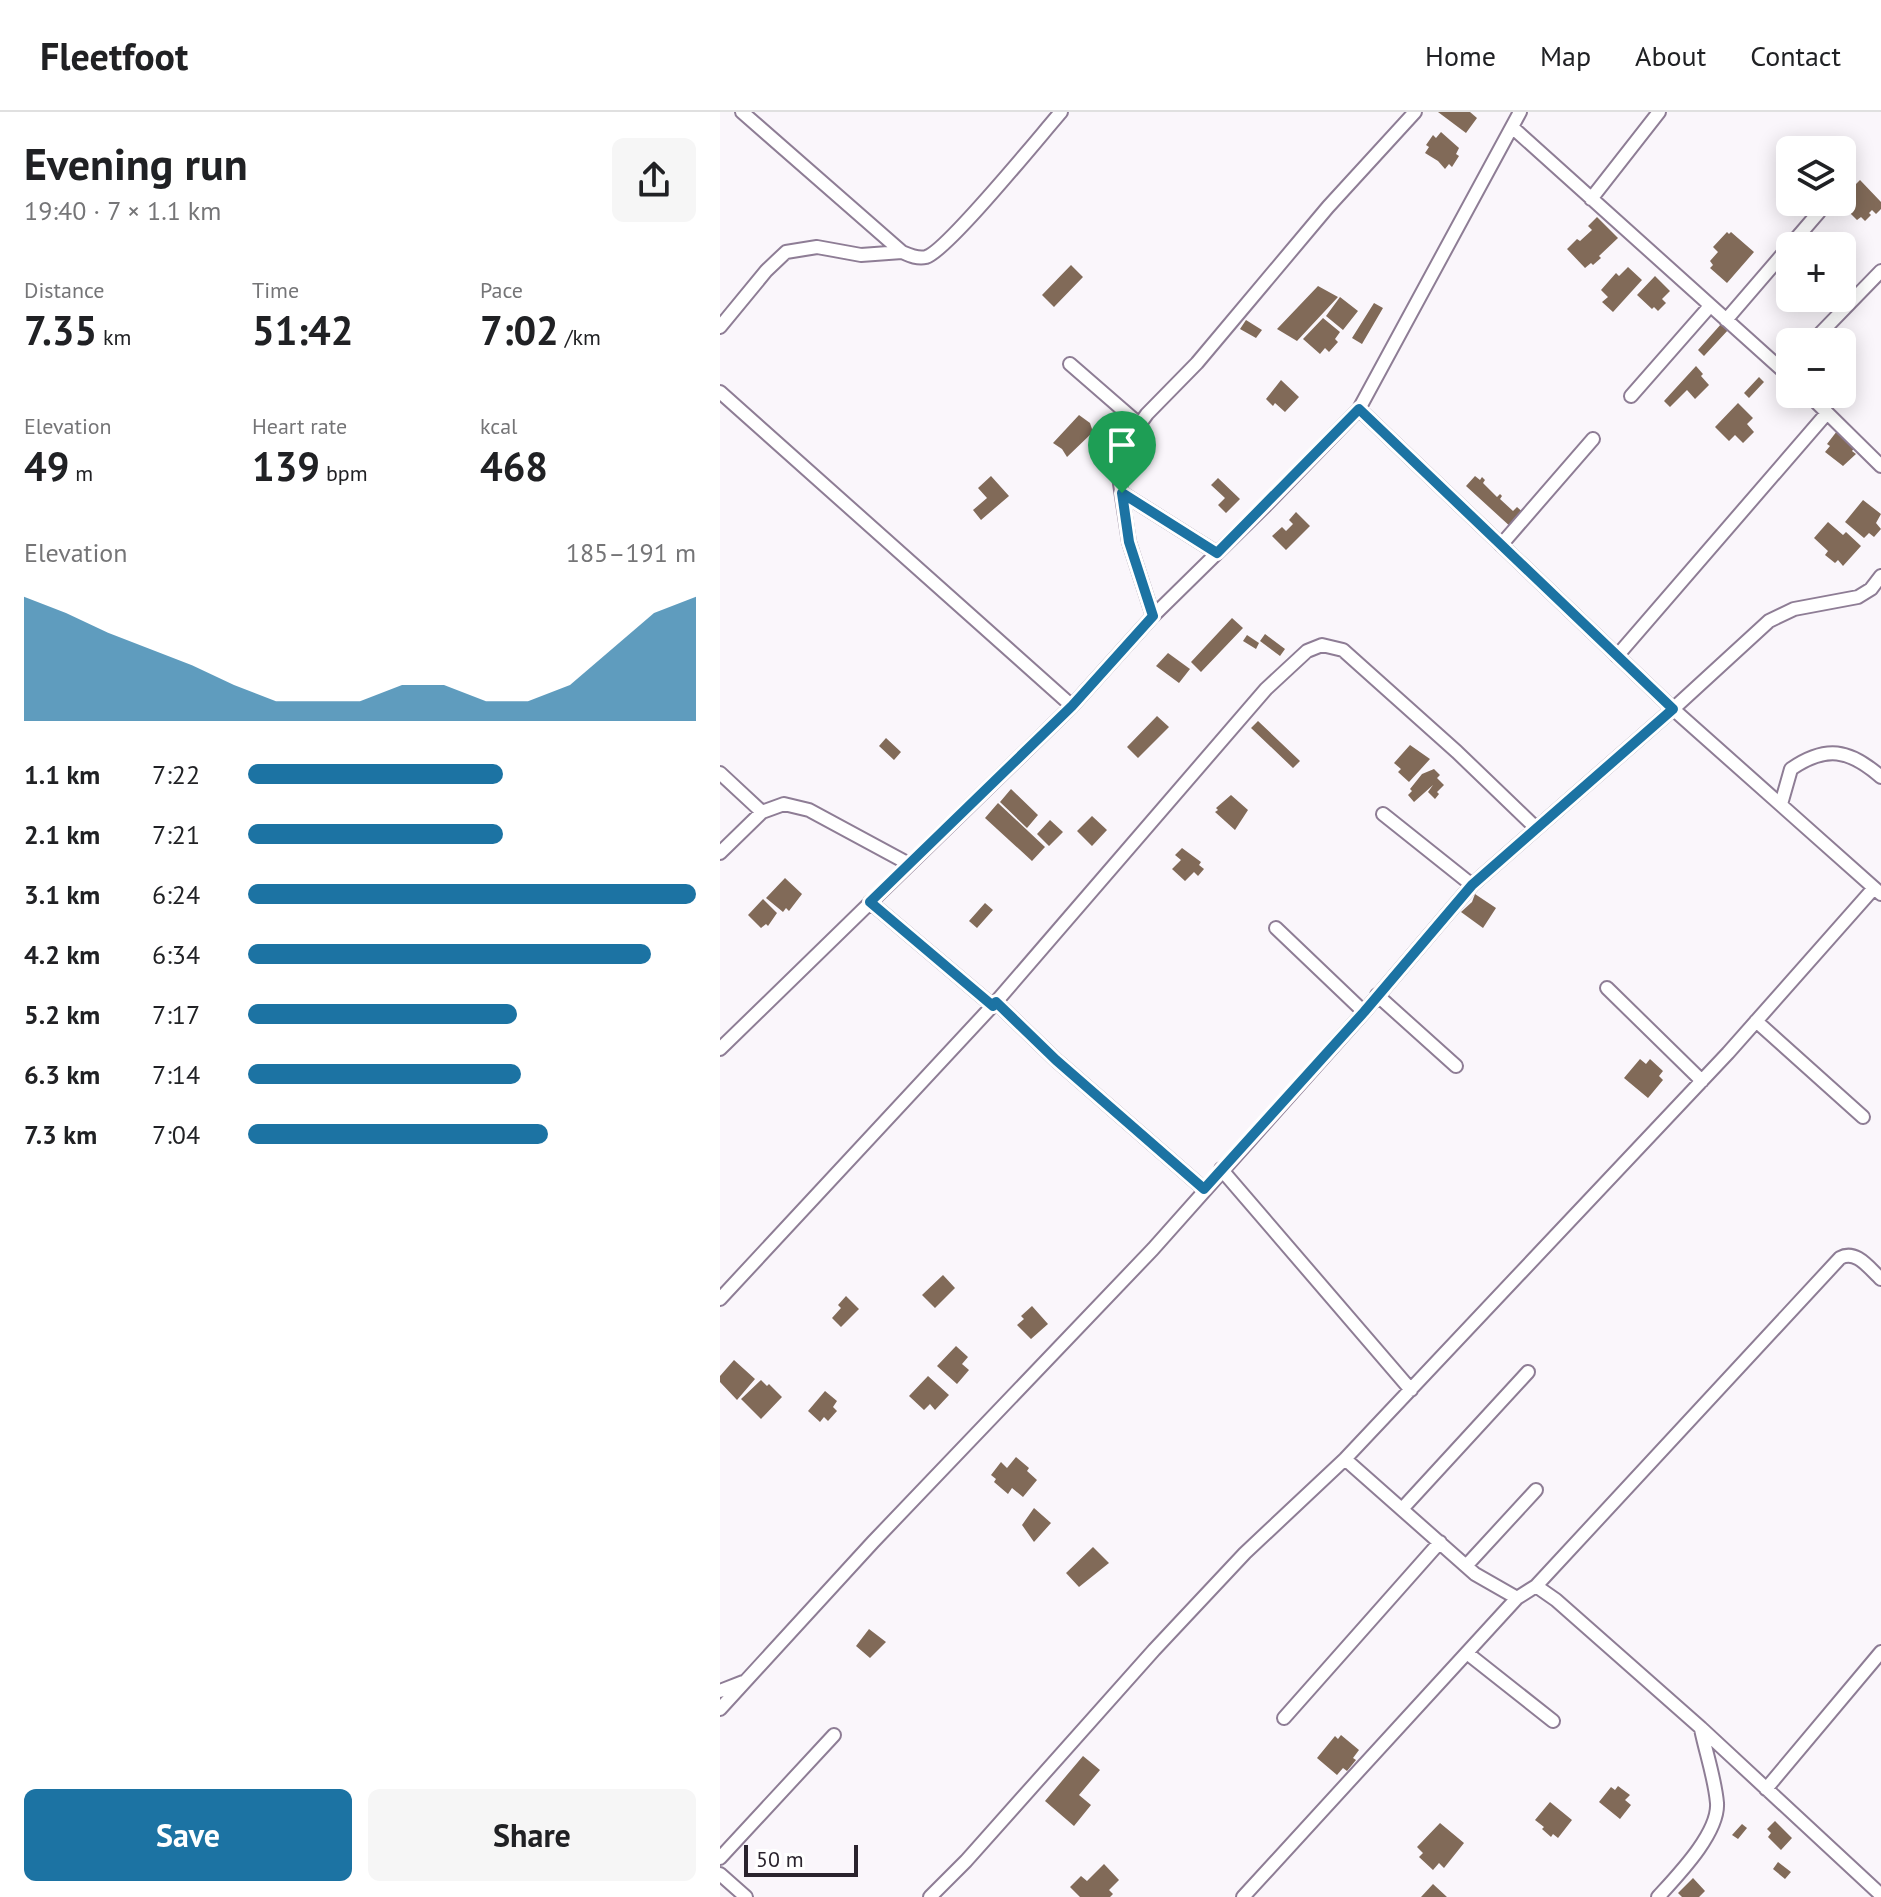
<!DOCTYPE html>
<html lang="en">
<head>
<meta charset="utf-8">
<style>
  body { margin:0; font-family:"PT Sans",sans-serif; background:#f6f6f6; color:#202124; height:100vh; display:flex; flex-direction:column; font-size:30px; white-space:nowrap }
  * { box-sizing:border-box; margin:0 }
  p { font-size:26px; color:#757577 }
  .icon { flex:none; width:44px; height:44px; fill:none; stroke:currentColor; stroke-width:2; stroke-linecap:round; stroke-linejoin:round }
  .map { position:relative; flex:1; overflow:hidden }
  .details { display:flex; flex-direction:column; background:#fff; width:720px }
  .details>* { flex:none }
  .controls { position:absolute; left:1056px; top:24px; display:grid; gap:16px }
  .controls a { display:grid; place-items:center; width:80px; height:80px; border-radius:12px; background:#fff; box-shadow:0 4px 20px #0003; font-size:40px }
  .scale { position:absolute; left:24px; bottom:20px; width:114px; box-sizing:border-box; padding-left:8px; border:4px solid #2a232d; border-top:0; font-size:22px; line-height:28px; white-space:nowrap; color:#2a232d; -webkit-text-stroke:6px #fff; paint-order:stroke }
  .pin { position:absolute; display:grid; place-items:center; width:68px; height:68px; color:#fff; margin:-82px -34px; border-radius:50% 50% 50% 0; rotate:-45deg; box-shadow:0 0 8px #0007 }
  .pin .icon { rotate:45deg }
  .round { display:grid; place-items:center; flex:none; width:84px; height:84px; border-radius:12px; background:#f6f6f6 }
  .overview { display:flex; align-items:center; justify-content:space-between; height:136px; padding:0 24px }
  h1 { font-size:44px; font-weight:700; line-height:60px }
  .stats { display:grid; grid-template-columns:repeat(3,1fr); gap:12px; height:136px; padding:8px 24px }
  .stats div { display:grid; align-content:center }
  .stats b { font-size:40px; font-weight:700 }
  .stats small { font-size:22px; font-weight:400 }
  .stats p { font-size:22px }
  .chart { height:224px; padding:16px 24px }
  .chart p { display:flex; justify-content:space-between }
  .chart svg { width:100%; height:144px; margin-top:8px; fill:#1c73a3; opacity:.7 }
  .action { display:flex; gap:16px; margin-top:auto; padding:16px 24px }
  .action a { flex:1; height:92px; border-radius:12px; background:#1c73a3; color:#fff; font-size:32px; font-weight:700; line-height:92px; text-align:center }
  .action a+a { background:#f6f6f6; color:#202124 }
  ul { padding:0 24px; list-style:none; font-size:26px }
  li { display:grid; grid-template-columns:128px 96px 1fr; align-items:center; height:60px }
  li i { height:20px; border-radius:10px; background:#1c73a3 }
  header { display:flex; align-items:center; gap:48px; box-sizing:border-box; height:112px; padding:0 40px; background:#fff; border-bottom:2px solid #e0e0e0 }
  header strong { font-size:38px }
  nav { display:flex; gap:44px; margin-inline-start:auto; font-size:28px }
  main { display:flex; flex:1; min-height:0 }
  .map>svg:first-child { display:block }
  .building { fill:#816a58 }
  .lines { fill:none; stroke-linecap:round; stroke-linejoin:round }
  .street-casing { stroke:#8e7d95; stroke-width:16 }
  .street { stroke:#fff; stroke-width:12 }
  .route-casing { stroke:#fff; stroke-width:16 }
  .route { stroke:#1c73a3; stroke-width:10 }
</style>
</head>
<body>
<header>
<strong>Fleetfoot</strong>
<nav><a>Home</a><a>Map</a><a>About</a><a>Contact</a></nav>
</header>
<main>
<section class="details">
<div class="overview"><div><h1>Evening run</h1><p>19:40 · 7 × 1.1 km</p></div><a class="round"><svg class="icon" aria-label="share" viewBox="0 0 24 24"><path d="M12 15V3M7 8l5-5 5 5M5 13v7h14v-7"/></svg></a></div>
<div class="stats">
<div><p>Distance</p><b>7.35<small> km</small></b></div>
<div><p>Time</p><b>51:42</b></div>
<div><p>Pace</p><b>7:02<small> /km</small></b></div>
</div>
<div class="stats">
<div><p>Elevation</p><b>49<small> m</small></b></div>
<div><p>Heart rate</p><b>139<small> bpm</small></b></div>
<div><p>kcal</p><b>468</b></div>
</div>
<div class="chart"><p><span>Elevation</span>185–191 m</p>
<svg viewBox="0 0 160 44" preserveAspectRatio="none"><path d="M0 44V6L10 11L20 17L30 22L40 27L50 33L60 38L70 38L80 38L90 33L100 33L110 38L120 38L130 33L140 22L150 11L160 6V44z"/></svg>
</div>
<ul>
<li><b>1.1 km</b>7:22<i style="width:57%"></i></li>
<li><b>2.1 km</b>7:21<i style="width:57%"></i></li>
<li><b>3.1 km</b>6:24<i style="width:100%"></i></li>
<li><b>4.2 km</b>6:34<i style="width:90%"></i></li>
<li><b>5.2 km</b>7:17<i style="width:60%"></i></li>
<li><b>6.3 km</b>7:14<i style="width:61%"></i></li>
<li><b>7.3 km</b>7:04<i style="width:67%"></i></li>
</ul>
<div class="action"><a>Save</a><a>Share</a></div>
</section>
<div class="map">
<svg width="1161" height="1785" viewBox="0 0 1161 1785">
  <rect width="100%" height="100%" fill="#faf6fb"/>
  <path class="building" d="M718,0H750L757,6L746,21Z
    M721,20L739,36L736,42L739,44L732,55L729,52L725,57L718,49L705,41L709,35L706,33L713,23L716,26Z
    M1140,68L1161,90V97L1156,102L1152,98L1149,101L1151,103L1145,109L1141,105L1137,108L1122,93V86Z
    M877,105L898,126L879,144L881,146L873,153L871,151L865,156L847,137L857,127L860,129L872,118L868,114Z
    M1007,120L1009,122L1011,120L1034,140L1007,171L990,156L993,153L990,149L998,140L993,135Z
    M351,153L363,165L334,195L322,183Z
    M908,155L922,168L893,200L882,190L888,185L881,178L896,161L899,164Z
    M935,164L950,179L942,187L946,191L938,199L934,195L932,197L917,183Z
    M598,174L618,185L577,229L557,217Z
    M620,185L638,199L623,218L606,204Z
    M654,191L663,196L642,232L632,226Z
    M603,206L620,220L615,227L618,230L609,240L605,236L600,242L583,227Z
    M526,208L542,218L536,226L520,217Z
    M1002,211L1009,217L984,244L978,238Z
    M976,254L983,262L981,264L989,273L975,287L967,278L950,295L944,289Z
    M1039,265L1044,270L1029,286L1024,281Z
    M561,268L579,285L565,300L555,291L553,294L546,287Z
    M1018,291L1033,306L1027,312L1034,320L1023,331L1015,323L1009,329L995,315Z
    M359,303L370,311L373,320L347,345L342,337L333,331Z
    M1117,319L1136,334L1132,339L1136,342L1123,354L1105,340L1110,334L1107,332Z
    M271,364L289,384L261,408L253,398L267,386L258,376Z
    M755,364L760,368L762,365L765,368L763,371L777,385L780,382L782,384L780,387L793,399L797,395L806,403L793,417L746,374Z
    M498,366L520,387L506,401L498,393L505,386L491,373Z
    M1143,388L1161,402L1156,411L1161,417L1154,425L1149,421L1144,426L1125,410Z
    M576,400L590,414L566,438L552,424L562,415L566,419L573,412L569,408Z
    M1108,410L1123,423L1126,420L1141,434L1123,454L1118,448L1115,451L1105,443L1108,439L1094,426Z
    M512,506L523,516L481,560L471,550Z
    M545,522L565,537L560,544L540,529Z
    M527,523L539,531L536,537L523,529Z
    M448,541L470,557L459,571L436,554Z
    M437,604L449,615L418,646L407,635Z
    M538,609L580,649L573,656L531,616Z
    M166,626L181,640L174,648L159,634Z
    M690,633L710,647L689,670L678,660L681,657L674,651Z
    M714,657L720,663L717,666L724,673L717,680L719,682L715,687L708,680L713,673L694,690L688,683L692,679L690,677L702,662Z
    M291,677L318,703L307,716L280,690Z
    M511,683L528,698L515,718L495,700L498,698L496,696Z
    M278,691L325,735L312,749L265,706Z
    M372,704L387,718L372,734L357,719Z
    M330,708L343,720L329,734L317,722Z
    M462,736L481,750L479,753L484,757L478,764L474,760L465,769L452,757L461,748L455,743Z
    M65,766L82,782L69,799L66,796L63,800L46,786Z
    M755,782L776,796L763,816L741,800L752,790Z
    M43,787L57,801L48,814L46,812L41,816L28,803Z
    M265,791L273,798L257,816L249,809Z
    M920,947L926,952L930,947L943,959L939,964L943,968L928,986L904,966Z
    M223,1163L235,1176L215,1196L202,1183Z
    M126,1184L139,1197L121,1215L112,1206L121,1196L118,1193Z
    M312,1194L328,1212L311,1227L297,1213L304,1207L301,1204Z
    M236,1234L248,1245L242,1252L249,1258L237,1272L217,1254Z
    M14,1248L35,1267L17,1288L0,1270V1264Z
    M208,1264L229,1283L215,1298L210,1292L204,1298L189,1284Z
    M41,1268L47,1274L49,1272L62,1285L41,1307L21,1287Z
    M105,1279L117,1289L113,1295L117,1299L108,1309L104,1305L100,1310L88,1299Z
    M296,1345L309,1356L307,1359L317,1368L303,1385L292,1376L288,1382L274,1370L276,1367L271,1363L281,1350L287,1356Z
    M314,1396L331,1411L314,1430L302,1413Z
    M373,1435L389,1451L359,1475L346,1461Z
    M149,1517L166,1530L150,1546L136,1534Z
    M621,1623L639,1638L633,1646L636,1648L627,1659L623,1656L617,1663L597,1646L615,1624L618,1627Z
    M363,1644L380,1658L359,1683L371,1693L354,1714L325,1689Z
    M898,1674L910,1683L905,1688L911,1693L900,1707L879,1690L891,1675L895,1678Z
    M830,1690L852,1708L838,1726L833,1722L831,1725L822,1717L824,1715L815,1708Z
    M1055,1709L1072,1726L1061,1738L1048,1725L1051,1721L1047,1717Z
    M720,1711L744,1731L724,1756L719,1751L713,1758L699,1745L703,1741L697,1735Z
    M1022,1712L1027,1716L1018,1727L1012,1723Z
    M1058,1750L1071,1760L1065,1767L1053,1757Z
    M384,1752L399,1768L389,1778L393,1782L390,1785H360L350,1775L361,1764L367,1769Z
    M973,1766L985,1779L979,1785H962L958,1781Z
    M713,1772L727,1785H701Z"/>
  <g class="lines">
    <defs>
      <path id="street" d="M22,0L182,140C189,143 197,147 206,145C227,139 320,24 341,0
        M792,15L1070,265
        M871,87L939,0
        M1006,208L1099,100
        M0,215L46,159L66,140L97,135L141,143L182,140
        M1092,230L1161,159
        M350,252L419,312
        M0,280L352,594
        M1088,282L1161,354
        M911,284L990,194
        M639,297L953,597L1161,782
        M402,381L497,441
        M781,433L873,327
        M433,504L409,430L399,365L404,334L427,302L477,251L608,95L695,0
        M897,544L1107,301
        M0,661L42,700
        M1061,692L1071,657C1106,633 1129,637 1161,665
        M663,702L752,773
        M0,741L42,700L64,692L89,698L189,752
        M150,790L273,894
        M556,816L644,900
        M887,876L982,969
        M657,883L736,954
        M276,890L336,948L484,1077
        M1036,909L1143,1005
        M0,937L352,594L433,504L546,393L639,297L800,0
        M501,1057L691,1278
        M0,1187L276,890L546,577L587,539L602,533L623,538L737,640L815,715
        M625,1347L755,1462L797,1486L816,1474L836,1488L981,1616L1161,1783
        M682,1397L808,1260
        M746,1454L816,1378
        M816,1474L1120,1146C1136,1137 1149,1156 1161,1167
        M747,1541L833,1609
        M0,1579L23,1570
        M0,1597L153,1430L433,1137L644,900L752,773L953,597L1049,509L1074,497L1138,485L1151,477L1161,464
        M564,1606L720,1430
        M1046,1677L1161,1540
        M0,1746L114,1623
        M0,1762L26,1785
        M210,1785L246,1749L434,1538L525,1441L625,1347L1008,941L1154,776
        M523,1785L797,1486
        M938,1785C958,1763 999,1721 997,1691C995,1667 986,1641 981,1617"/>
    </defs>
    <use href="#street" class="street-casing"/>
    <use href="#street" class="street"/>
  </g>
  <g class="lines">
    <defs>
      <path id="route" d="M639,297L953,597L752,773L644,900L484,1077L336,948L276,890L273,894L150,790L352,594L433,504L409,430L402,381L497,441Z"/>
    </defs>
    <use href="#route" class="route-casing"/>
    <use href="#route" class="route"/>
  </g>
</svg>
<div class="controls">
<a><svg class="icon" aria-label="layers" viewBox="0 0 24 24"><path d="M12 4l9 5-9 5-9-5zM3 14l9 5 9-5"/></svg></a>
<a>+</a>
<a>−</a>
</div>
<div class="scale">50 m</div>
<div class="pin" style="left:402px;top:381px;background:#1e9e55"><svg class="icon" aria-label="arrive" viewBox="0 0 24 24"><path d="M6 21V4h12l-3 4 3 4H6"/></svg></div>
</div>
</main>
</body>
</html>
